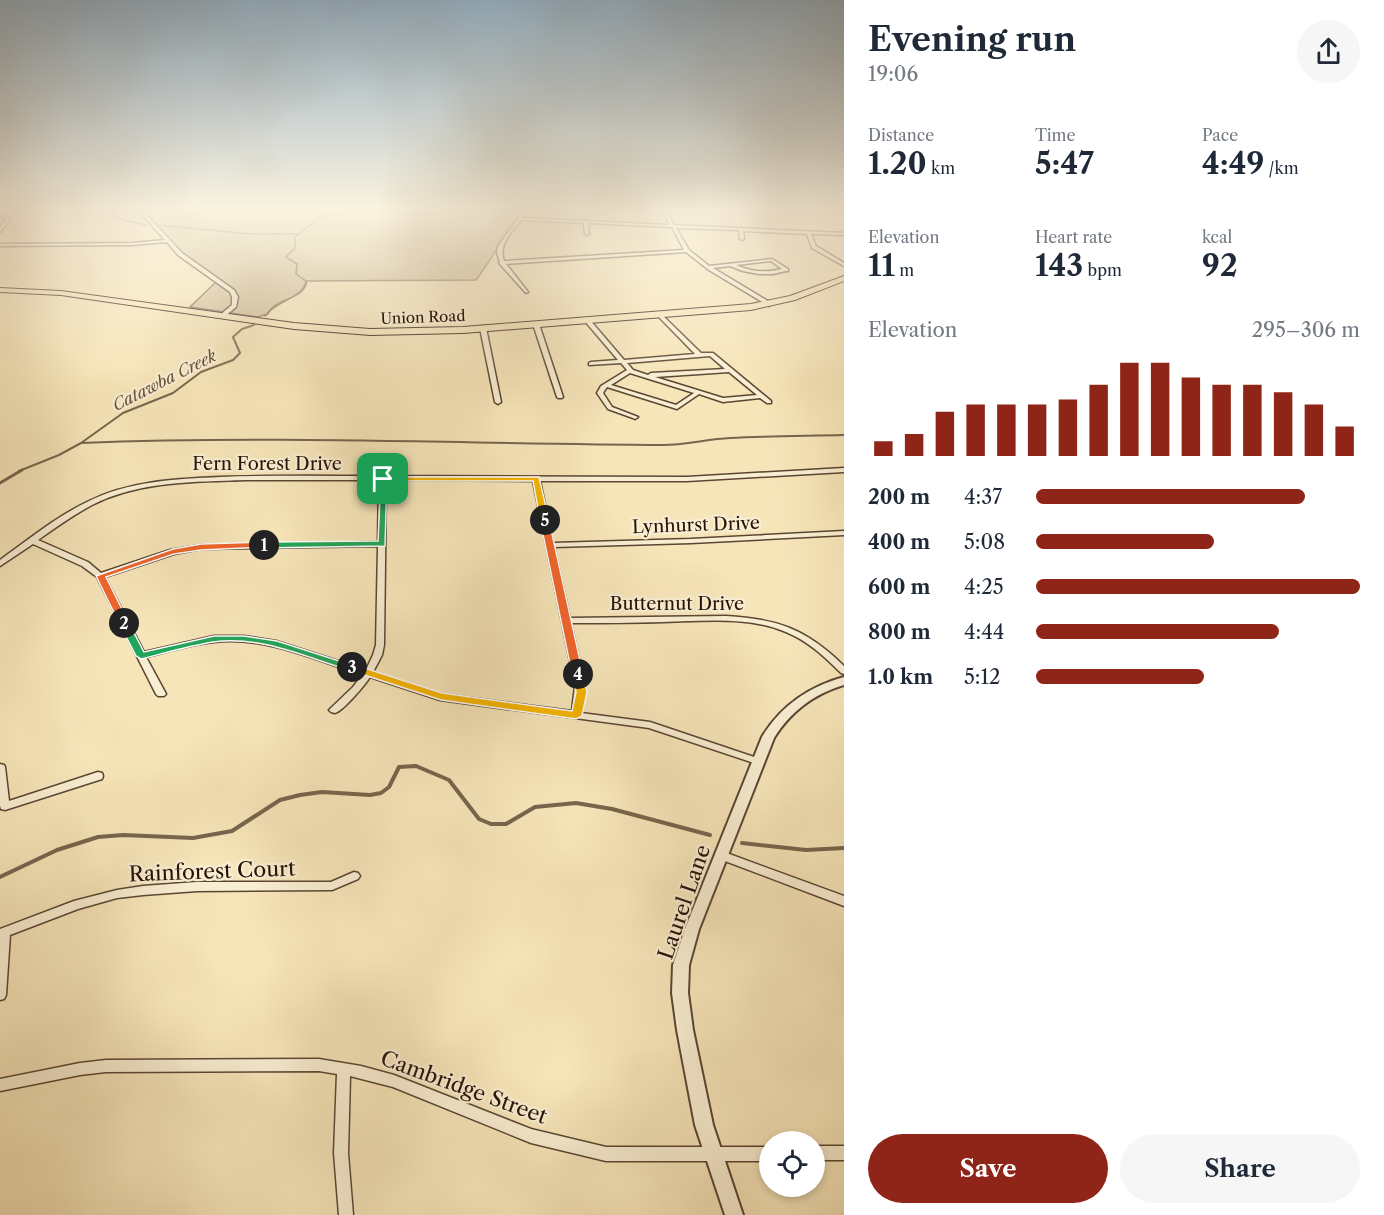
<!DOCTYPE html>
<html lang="en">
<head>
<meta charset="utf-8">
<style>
  body { margin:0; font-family:"Libre Caslon Text",serif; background:#f6f6f7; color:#1f2937; height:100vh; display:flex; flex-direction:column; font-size:22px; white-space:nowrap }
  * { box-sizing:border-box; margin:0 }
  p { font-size:20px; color:#747a83 }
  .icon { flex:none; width:33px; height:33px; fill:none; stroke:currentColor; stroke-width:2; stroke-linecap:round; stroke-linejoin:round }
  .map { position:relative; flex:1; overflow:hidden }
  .sheet { display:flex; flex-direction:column; background:#fff; width:540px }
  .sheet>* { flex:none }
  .tools { position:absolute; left:759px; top:1131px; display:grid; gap:12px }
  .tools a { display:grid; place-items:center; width:66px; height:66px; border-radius:50%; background:#fff; box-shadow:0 3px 9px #0003; font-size:30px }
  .pin { position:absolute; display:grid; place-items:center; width:51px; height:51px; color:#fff; margin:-26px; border-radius:12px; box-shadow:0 3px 9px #0006 }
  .km { position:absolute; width:30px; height:30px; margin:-15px; border-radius:50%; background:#222; color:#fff; font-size:16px; line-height:30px; text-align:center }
  .round { display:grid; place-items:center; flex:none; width:63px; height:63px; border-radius:32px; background:#f6f6f7 }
  .headline { display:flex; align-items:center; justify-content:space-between; height:102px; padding:0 24px }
  h1 { font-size:33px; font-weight:700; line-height:45px }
  .figures { display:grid; grid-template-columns:repeat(3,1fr); gap:9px; height:102px; padding:6px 24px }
  .figures div { display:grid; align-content:center }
  .figures b { font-size:30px; font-weight:700 }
  .figures small { font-size:16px; font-weight:400 }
  .figures p { font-size:16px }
  .chart { height:168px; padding:12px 24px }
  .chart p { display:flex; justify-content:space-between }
  .chart svg { width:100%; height:108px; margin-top:6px; stroke:#8f2418; stroke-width:6 }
  .action { display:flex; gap:12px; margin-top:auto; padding:12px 24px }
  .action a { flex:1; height:69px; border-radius:36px; background:#8f2418; color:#fff; font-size:24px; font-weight:700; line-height:69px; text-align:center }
  .action a+a { background:#f6f6f7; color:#1f2937 }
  ul { padding:0 24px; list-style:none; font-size:20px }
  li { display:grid; grid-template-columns:96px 72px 1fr; align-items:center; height:45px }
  li i { height:15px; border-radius:8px; background:#8f2418 }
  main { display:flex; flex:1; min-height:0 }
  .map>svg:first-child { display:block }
  .green { fill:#d3c19b; stroke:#7c6950; stroke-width:1.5 }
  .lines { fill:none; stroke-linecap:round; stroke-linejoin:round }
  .stream-far3 { stroke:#78654d; stroke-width:1.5 }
  .stream-far2 { stroke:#78654d; stroke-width:2 }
  .stream-far1 { stroke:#78654d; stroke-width:3 }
  .stream { stroke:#78654d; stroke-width:4 }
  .minor-casing { stroke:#5a4633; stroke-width:3 }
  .tertiary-casing { stroke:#5a4633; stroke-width:4 }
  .primary-casing { stroke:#261106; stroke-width:2 }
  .minor { fill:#f9eed2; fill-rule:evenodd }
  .tertiary { fill:#f9eed2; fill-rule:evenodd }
  .primary { fill:#f6e5b9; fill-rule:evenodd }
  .split-1 { fill:#22a559; stroke:#fff; stroke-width:1.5 }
  .split-2 { fill:#f0652b; stroke:#fff; stroke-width:1.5 }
  .split-3 { fill:#22a559; stroke:#fff; stroke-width:1.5 }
  .split-4 { fill:#f5b400; stroke:#fff; stroke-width:1.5 }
  .split-5 { fill:#f0652b; stroke:#fff; stroke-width:1.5 }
  .split-6 { fill:#f5b400; stroke:#fff; stroke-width:1.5 }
  .labels { text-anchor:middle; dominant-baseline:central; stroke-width:4.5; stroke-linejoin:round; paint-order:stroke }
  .far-street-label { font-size:15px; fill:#261106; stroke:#f9eed2 }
  .far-water-label { font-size:16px; font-style:italic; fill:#64503b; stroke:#f9eed2 }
  .street-label { font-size:18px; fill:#261106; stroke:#f9eed2 }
  .near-street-label { font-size:21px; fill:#261106; stroke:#f9eed2 }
</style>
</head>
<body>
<main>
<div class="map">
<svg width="844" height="1215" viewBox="0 0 844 1215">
  <rect width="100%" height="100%" fill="#f6e5b9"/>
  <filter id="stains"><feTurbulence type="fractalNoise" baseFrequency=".00333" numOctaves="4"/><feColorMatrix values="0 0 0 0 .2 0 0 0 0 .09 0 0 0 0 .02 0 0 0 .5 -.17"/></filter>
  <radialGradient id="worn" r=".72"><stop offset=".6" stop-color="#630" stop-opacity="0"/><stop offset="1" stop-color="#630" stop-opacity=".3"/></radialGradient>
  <path class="green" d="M142,210H523C506,233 493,257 476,280L307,281C304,301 275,297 268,314L257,317L190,307L218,280L181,254Z"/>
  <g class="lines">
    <path class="stream-far3" d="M105,210L123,220L146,225
      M370,210L419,214
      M334,214L365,210
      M426,214L489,210
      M157,225L250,234H299
      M265,316C276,300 303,299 306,281L296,274L297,264L286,257L295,248V237L315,221L339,210"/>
    <path class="stream-far2" d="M81,443C275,435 469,444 663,445C685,445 708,439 730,438C768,436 806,436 844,435
      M19,471L59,455L81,443L123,413L173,393L201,372L233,360L240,353L233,337L242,329L254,325"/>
    <path class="stream-far1" d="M0,483L22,470"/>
    <path class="stream" d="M742,843L806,850L844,848
      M0,877L57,850L98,837L123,835L193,838L232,831L280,800L300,795L322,792L370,795L381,793L389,787L399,767L416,766L449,780L479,819L491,824H506L535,807L576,803L612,809L710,835"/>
    <defs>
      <path id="minor" d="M138,210H142L182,253L234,290L238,297L236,307L224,317H220V315L232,305V297L230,292L178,255L167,242L132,245L0,246V244L132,243L165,240Z
        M662,210H666L674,225L844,233V235L811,234L816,246L844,263V266L812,248L807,234L743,231L744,239L742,240L740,239L739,230L676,228L689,250L709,266L772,259L788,269V271H786L773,274H759L743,271L730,266L713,268L771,303L772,304L769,306L709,270L686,252L506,264L528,292L526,293L499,263L500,262L497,253L498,246L523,212L526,213L522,218L670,225ZM521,220L584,223L585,234L587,235L589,234L588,223L672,227L684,250L504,261C498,245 511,233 521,220ZM771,261L782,269C766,273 751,272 736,265Z
        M835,210L844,211V213L836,211Z
        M0,212L10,219L0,232V228L6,219L0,215Z
        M660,313L701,353H713L771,401V403H767L760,398L723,402L699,394L677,409L607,387L603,393L612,407L638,417L635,419L633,418L608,409L597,393L601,386L627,370L621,363L589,365V363L591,362L618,360L584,320L589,319L624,360L695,354L658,316V314ZM710,356L725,369L651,373L648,375L633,370L627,363ZM729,372L757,395L723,398L655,377ZM630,373L694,393L676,405L611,385Z
        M534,323L539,324L563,397L562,398H558L557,397L533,324Z
        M483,326L486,328L501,402L498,404L495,402L480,328Z
        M383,457L386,459V476L687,477L844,468V472L687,481H540L553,543L691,539L844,531V535L691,543L554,547L570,618L726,616C778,619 806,629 844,666V674L841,673C824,656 808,641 786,632C749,616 703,621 663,622C632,623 602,623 571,623L585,686L581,713L650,722L760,759L762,761L760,763L757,764L649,728L440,700L370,677C365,685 343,711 335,713C334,713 332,712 331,712L329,710L331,708L353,687L362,675C315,660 265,636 214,642C193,644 167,652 146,657L166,694L164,696H158L156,694L97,577L82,566L33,544L0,566V560C28,540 56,517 87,502C128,481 175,479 220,477C273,475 326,476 379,476L380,459ZM246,480H379L378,542L201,545L170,550L101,573L88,562L38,540C55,528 73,515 92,505C139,481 194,482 246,480ZM386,480L533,481L575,686L572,711L441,694L373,672L382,655L384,645ZM378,546L376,645L373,655L366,670L276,641L244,636H214L144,652L105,577L174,554L201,549Z
        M0,764L4,765L5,767L9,801L98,772L102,773L103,776L102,779L5,810L1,809L0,806Z
        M721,851L844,896V906L717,858L716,855L717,852Z
        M354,872L358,873L360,876L358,879L332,890L197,891L143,895L117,898L78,909L10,935L6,995L4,999L0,1000V929L74,901L117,890L143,886L197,882H331Z
        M319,1059L361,1066L394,1075L531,1129L606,1147H770V1161H606L531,1143L393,1087L350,1076L348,1153L353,1215H339L334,1153L337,1074L319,1071L106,1072L80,1075L0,1091V1079L80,1063L106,1060Z
        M814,1146H844V1160H814Z"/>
      <path id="tertiary" d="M844,677V685C814,694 791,711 774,738L699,929L689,965L688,993L693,1030L713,1125L743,1215H725L695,1125L677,1030L672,993L673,965L685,929L762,737C781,706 808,687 844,677Z"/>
      <path id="primary" d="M844,276V281L795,300L751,310L463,333L370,335L294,329L61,295L0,292V288L61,291L294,323L370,329L463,327L751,304L790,296Z"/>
    </defs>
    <use href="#minor" class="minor-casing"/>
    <use href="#tertiary" class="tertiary-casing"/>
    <use href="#primary" class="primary-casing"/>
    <use href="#minor" class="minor"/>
    <use href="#tertiary" class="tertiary"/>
    <use href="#primary" class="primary"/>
  </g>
  <linearGradient id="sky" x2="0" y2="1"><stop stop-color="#91abbd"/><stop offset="0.55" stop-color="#fbf3e0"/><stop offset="1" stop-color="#fbf3e0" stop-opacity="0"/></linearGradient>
  <rect width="844" height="380" fill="url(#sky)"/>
  <path class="split-1" d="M381,477L387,479L385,546L264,548L259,545L264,542L378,541Z"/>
  <path class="split-2" d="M264,542L268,545L267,547L201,550L174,554L106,577L129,623L124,626L119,623L96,576L173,549L201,544Z"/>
  <path class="split-3" d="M124,620L129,623L144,652L214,636H244L277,641L358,667L352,671C307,658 261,635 213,642C189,646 165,653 141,659L136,656L119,623Z"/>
  <path class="split-4" d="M352,664L442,693L572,711L576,692L572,674L578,670L583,674L587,692L582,716L576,719L441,700L349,670L347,667Z"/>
  <path class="split-5" d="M545,517L549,520L583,674L578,677L572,674L540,520Z"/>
  <path class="split-6" d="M381,477H539L549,520L545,522L540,520L533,481H381Z"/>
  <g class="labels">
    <g class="far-street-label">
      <text transform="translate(423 317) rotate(-2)">Union Road</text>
    </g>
    <g class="far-water-label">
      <text transform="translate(164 380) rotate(-27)">Catawba Creek</text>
    </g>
    <g class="street-label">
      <text x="267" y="464">Fern Forest Drive</text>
      <text transform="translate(696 525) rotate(-2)">Lynhurst Drive</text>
      <text x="677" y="604">Butternut Drive</text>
    </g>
    <g class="near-street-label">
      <text transform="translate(212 871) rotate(-2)">Rainforest Court</text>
      <text transform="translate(684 902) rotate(-71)">Laurel Lane</text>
      <text transform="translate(464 1087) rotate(20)">Cambridge Street</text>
    </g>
  </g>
  <rect width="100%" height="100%" filter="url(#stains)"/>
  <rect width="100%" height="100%" fill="url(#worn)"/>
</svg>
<div class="tools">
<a><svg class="icon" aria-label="locate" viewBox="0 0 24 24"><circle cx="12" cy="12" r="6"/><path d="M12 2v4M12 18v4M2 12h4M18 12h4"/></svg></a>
</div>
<div class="pin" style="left:383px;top:479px;background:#1e9e55"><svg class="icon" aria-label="arrive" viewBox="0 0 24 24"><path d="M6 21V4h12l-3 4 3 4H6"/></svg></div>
<b class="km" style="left:264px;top:545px">1</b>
<b class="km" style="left:124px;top:623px">2</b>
<b class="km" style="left:352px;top:667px">3</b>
<b class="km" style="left:578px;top:674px">4</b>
<b class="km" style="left:545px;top:520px">5</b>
</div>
<section class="sheet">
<div class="headline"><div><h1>Evening run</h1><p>19:06</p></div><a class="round"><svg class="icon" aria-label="share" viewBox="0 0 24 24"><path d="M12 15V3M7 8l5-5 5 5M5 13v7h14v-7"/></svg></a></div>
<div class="figures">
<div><p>Distance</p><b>1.20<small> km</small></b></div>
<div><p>Time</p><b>5:47</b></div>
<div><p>Pace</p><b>4:49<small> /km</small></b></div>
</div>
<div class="figures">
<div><p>Elevation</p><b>11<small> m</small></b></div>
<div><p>Heart rate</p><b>143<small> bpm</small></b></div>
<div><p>kcal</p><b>92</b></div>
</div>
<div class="chart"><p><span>Elevation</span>295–306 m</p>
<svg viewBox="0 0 160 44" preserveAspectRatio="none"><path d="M5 44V38M15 44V35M25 44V26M35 44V23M45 44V23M55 44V23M65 44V21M75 44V15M85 44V6M95 44V6M105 44V12M115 44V15M125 44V15M135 44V18M145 44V23M155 44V32"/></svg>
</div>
<ul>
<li><b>200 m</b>4:37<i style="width:83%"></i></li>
<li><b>400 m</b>5:08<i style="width:55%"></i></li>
<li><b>600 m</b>4:25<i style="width:100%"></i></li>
<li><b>800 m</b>4:44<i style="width:75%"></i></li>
<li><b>1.0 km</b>5:12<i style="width:52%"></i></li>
</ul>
<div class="action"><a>Save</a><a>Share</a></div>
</section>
</main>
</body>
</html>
